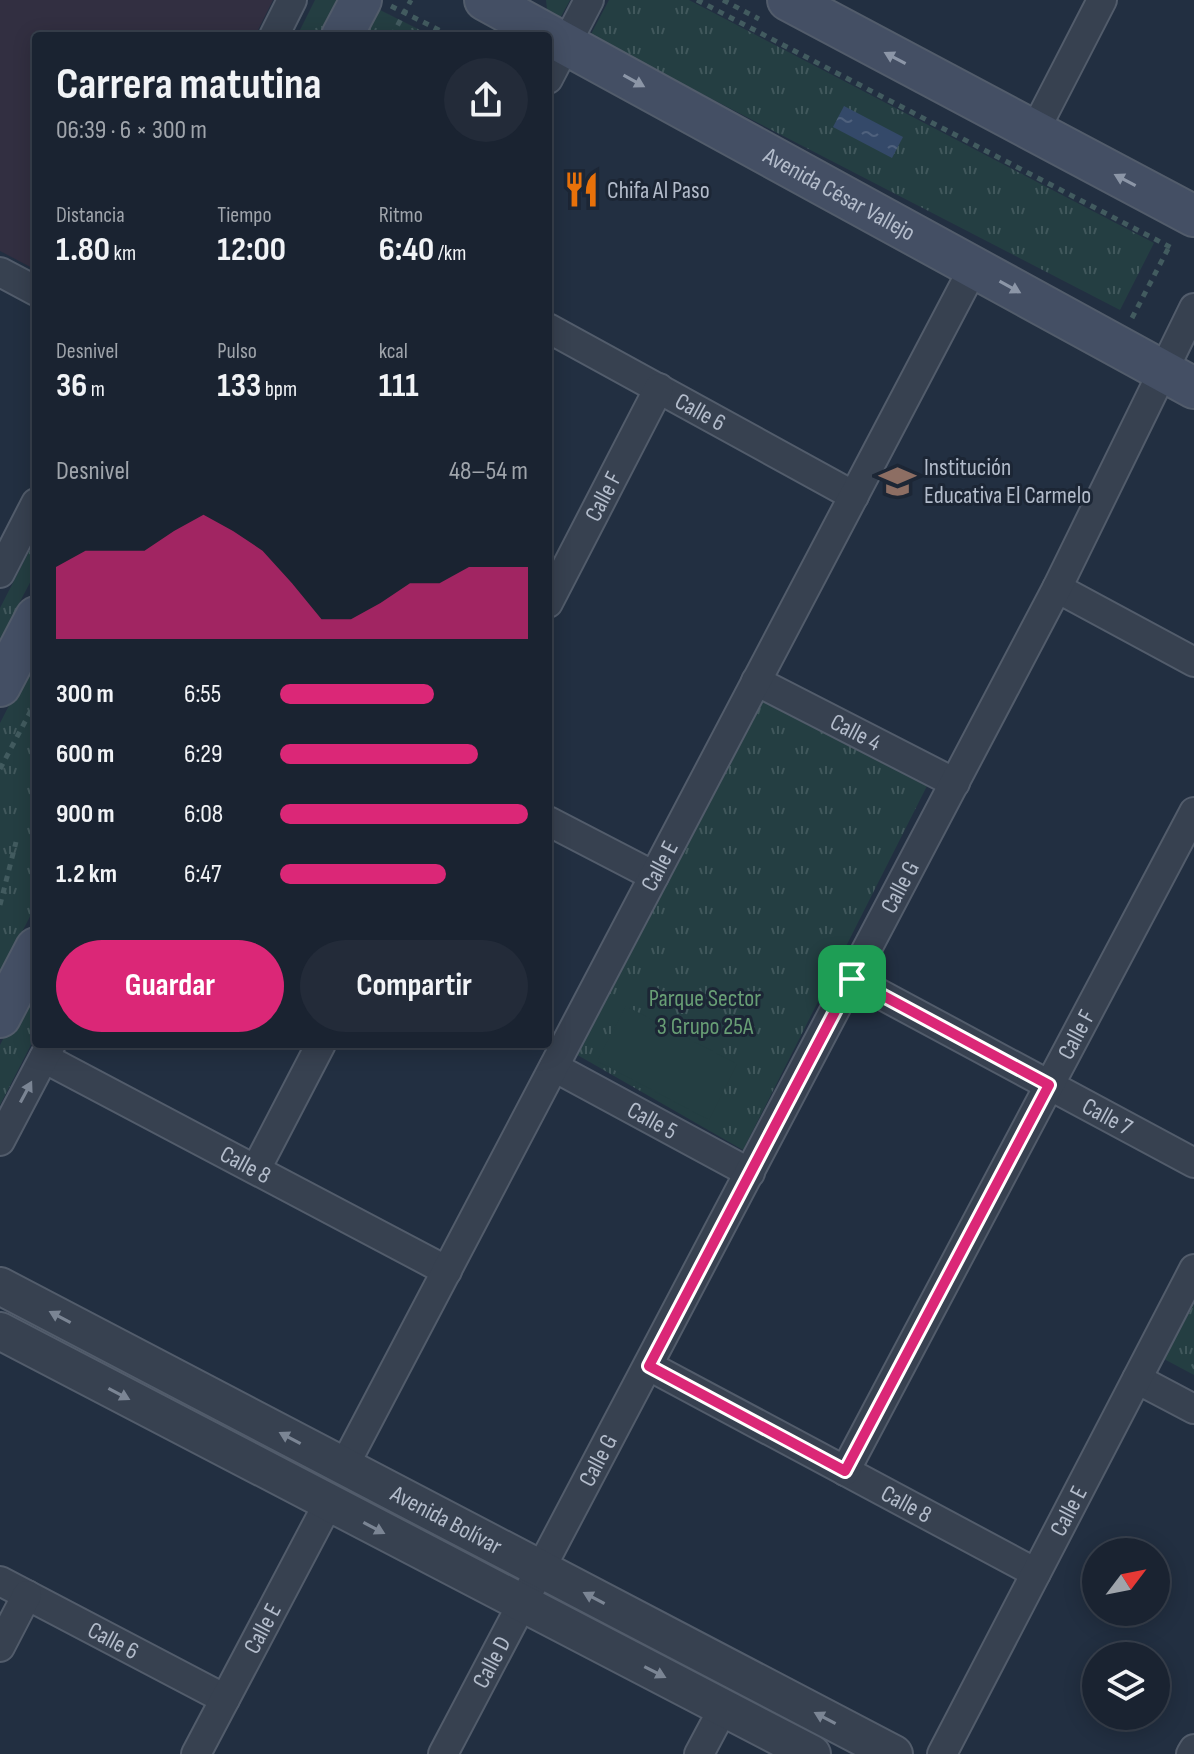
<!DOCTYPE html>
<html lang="es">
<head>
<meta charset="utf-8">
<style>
  body { margin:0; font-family:"Sofia Sans Condensed",sans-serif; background:#232b39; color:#f1f3f6; height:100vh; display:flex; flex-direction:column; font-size:30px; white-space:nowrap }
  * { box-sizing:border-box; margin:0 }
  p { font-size:26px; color:#9fa4ab }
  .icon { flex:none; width:44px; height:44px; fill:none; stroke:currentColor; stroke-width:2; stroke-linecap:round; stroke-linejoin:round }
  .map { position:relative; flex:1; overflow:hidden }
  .details { position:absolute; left:32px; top:32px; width:520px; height:1016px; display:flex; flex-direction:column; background:#1a2331; border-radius:8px; box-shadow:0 4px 20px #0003,0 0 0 2px #38404d }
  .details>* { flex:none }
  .needle { width:52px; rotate:58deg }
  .buttons { position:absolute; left:1082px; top:1538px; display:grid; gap:16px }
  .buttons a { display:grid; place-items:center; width:88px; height:88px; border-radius:50%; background:#1a2331; box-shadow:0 4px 20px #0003,0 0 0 2px #38404d; font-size:40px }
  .pin { position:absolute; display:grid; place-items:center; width:68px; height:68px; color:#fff; margin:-34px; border-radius:16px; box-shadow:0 4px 12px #0006 }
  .round { display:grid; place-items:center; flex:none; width:84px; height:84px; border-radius:42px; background:#232b39 }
  .head { display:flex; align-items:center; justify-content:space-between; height:136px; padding:0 24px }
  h1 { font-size:44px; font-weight:700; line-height:60px }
  .stats { display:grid; grid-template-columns:repeat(3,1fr); gap:12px; height:136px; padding:8px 24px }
  .stats div { display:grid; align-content:center }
  .stats b { font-size:34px; font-weight:700 }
  .stats small { font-size:22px; font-weight:400 }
  .stats p { font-size:22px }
  .chart { height:224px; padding:16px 24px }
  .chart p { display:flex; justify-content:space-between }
  .chart svg { width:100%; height:144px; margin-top:8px; fill:#db2777; opacity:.7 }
  .cta { display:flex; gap:16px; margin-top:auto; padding:16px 24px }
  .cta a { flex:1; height:92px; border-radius:48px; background:#db2777; color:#fff; font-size:32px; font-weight:700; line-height:92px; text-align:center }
  .cta a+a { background:#232b39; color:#f1f3f6 }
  ul { padding:0 24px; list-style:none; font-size:26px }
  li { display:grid; grid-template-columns:128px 96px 1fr; align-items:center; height:60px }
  li i { height:20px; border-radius:10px; background:#db2777 }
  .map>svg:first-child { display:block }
  .medical { fill:#322f41 }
  .grass { fill:url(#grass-tufts) }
  .pitch { fill:#243e42 }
  .water { fill:url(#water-ripples) }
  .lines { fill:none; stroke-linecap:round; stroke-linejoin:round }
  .minor-casing { stroke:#525c6b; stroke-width:32 }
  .tertiary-casing { stroke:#525c6b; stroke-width:40 }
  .secondary-casing { stroke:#525c6b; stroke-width:44 }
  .path { stroke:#425b5f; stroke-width:5; stroke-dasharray:6 6; stroke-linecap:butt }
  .minor { stroke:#374150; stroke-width:28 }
  .tertiary { stroke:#374150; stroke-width:36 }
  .secondary { stroke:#444f64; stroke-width:40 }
  .oneway { fill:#8c96a7 }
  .oneway2 { fill:#7b8594 }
  .route-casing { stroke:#fff; stroke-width:16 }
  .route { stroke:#db2777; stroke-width:10 }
  .labels { text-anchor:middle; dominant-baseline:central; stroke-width:6; stroke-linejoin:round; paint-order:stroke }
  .poi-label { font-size:24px; fill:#b3bccb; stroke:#1c2635; text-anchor:start }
  .street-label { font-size:24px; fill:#b3bccb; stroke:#1c2635 }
  .park-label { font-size:24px; fill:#689e75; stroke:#1c2635 }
</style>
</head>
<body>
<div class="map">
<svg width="1194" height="1754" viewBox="0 0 1194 1754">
  <defs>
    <pattern id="grass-tufts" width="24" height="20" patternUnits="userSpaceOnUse" patternTransform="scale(2)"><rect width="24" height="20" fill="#243e42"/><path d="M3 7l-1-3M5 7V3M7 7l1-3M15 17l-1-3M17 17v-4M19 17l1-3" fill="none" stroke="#41585c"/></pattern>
    <pattern id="water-ripples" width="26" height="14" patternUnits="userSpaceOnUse" patternTransform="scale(2)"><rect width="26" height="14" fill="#344969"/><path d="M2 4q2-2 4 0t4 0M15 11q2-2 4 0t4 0" fill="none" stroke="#4f617d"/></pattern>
  </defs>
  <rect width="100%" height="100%" fill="#222f41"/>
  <path class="medical" d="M0,0H273L255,36H36V270L0,251Z"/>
  <path class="grass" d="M315,0H339L320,36H297Z
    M546,0H570L558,22L548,18Z
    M609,0H689L1154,243L1120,310L590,36Z
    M372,6L432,36H357Z
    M36,538V571L0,640V608Z
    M36,653V905L0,974V723Z
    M763,695L928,784L743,1150L574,1053Z
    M36,976V1035L0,1105V1045Z
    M1194,1304V1375L1164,1359Z"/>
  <path class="pitch" d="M626,1006L737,1064L709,1120L597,1061Z"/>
  <path class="water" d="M844,106L903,137L892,158L833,127Z"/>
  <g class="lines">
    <defs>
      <g id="minor">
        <path d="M274,36L292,0"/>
        <path d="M548,79L589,0"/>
        <path d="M1034,132L1102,0"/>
        <path d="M0,272L36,291"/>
        <path id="s1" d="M548,328L854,496"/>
        <path d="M0,573L36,503"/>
        <path d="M1057,588L1194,662"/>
        <path id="s2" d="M548,603L659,388"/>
        <path id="s3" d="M756,681L955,783"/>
        <path d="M548,821L654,876"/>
        <path id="s4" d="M852,979L1194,1163"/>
        <path id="s5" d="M44,1058L447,1271"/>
        <path id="s6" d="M554,1067L750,1173"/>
        <path d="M0,1141L51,1044"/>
        <path d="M256,1169L321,1044"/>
        <path id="s7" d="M649,1366L1036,1573"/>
        <path d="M1137,1379L1194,1409"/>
        <path id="s8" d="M344,1466L974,267"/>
        <path id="s9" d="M845,1471L1194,812"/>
        <path id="s10" d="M0,1581L225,1699"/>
        <path d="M0,1647L27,1595"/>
        <path id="s11" d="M196,1754L328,1504"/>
        <path id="s12" d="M443,1754L1057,588L1194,308"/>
        <path d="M699,1754L724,1707"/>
        <path id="s13" d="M942,1754L1194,1269"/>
        <path d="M1191,1754L1194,1749"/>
      </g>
      <g id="tertiary">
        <path id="s14" d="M0,1286L894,1754"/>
        <path d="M0,1331L812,1754"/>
      </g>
      <g id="secondary">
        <path id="s15" d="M485,0L1194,388"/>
        <path d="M788,0L1194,216"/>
        <path d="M342,36L361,0"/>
        <path d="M0,686L36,617"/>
        <path d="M0,1017L36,948"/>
      </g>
    </defs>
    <use href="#minor" class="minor-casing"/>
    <use href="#tertiary" class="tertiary-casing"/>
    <use href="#secondary" class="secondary-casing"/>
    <path class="path" d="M697,0L1172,248
      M723,0L759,19
      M391,6L451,36
      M392,36L411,0
      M1132,318L1170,245
      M0,769L36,701
      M0,905L16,842
      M1192,1367L1194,1366"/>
    <use href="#minor" class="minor"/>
    <use href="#tertiary" class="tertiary"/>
    <use href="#secondary" class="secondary"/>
  </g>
  <defs><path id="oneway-solid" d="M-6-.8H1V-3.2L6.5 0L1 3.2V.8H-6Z" transform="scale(2)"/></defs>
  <g class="oneway">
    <use href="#oneway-solid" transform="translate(895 58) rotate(-152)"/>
    <use href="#oneway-solid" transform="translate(634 81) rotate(29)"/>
    <use href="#oneway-solid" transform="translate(1125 180) rotate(-152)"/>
    <use href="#oneway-solid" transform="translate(1010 287) rotate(29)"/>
  </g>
  <g class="oneway2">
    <use href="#oneway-solid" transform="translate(26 1092) rotate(-62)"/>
    <use href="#oneway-solid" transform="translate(60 1317) rotate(-152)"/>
    <use href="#oneway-solid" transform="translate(119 1394) rotate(28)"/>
    <use href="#oneway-solid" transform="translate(290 1438) rotate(-152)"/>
    <use href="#oneway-solid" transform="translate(374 1528) rotate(28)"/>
    <use href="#oneway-solid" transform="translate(594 1598) rotate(-152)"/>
    <use href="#oneway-solid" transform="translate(655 1672) rotate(27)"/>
    <use href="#oneway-solid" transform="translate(825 1718) rotate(-152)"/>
  </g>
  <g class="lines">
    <defs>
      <path id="route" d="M852,979L1049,1085L845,1471L649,1366Z"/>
    </defs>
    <use href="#route" class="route-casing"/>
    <use href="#route" class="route"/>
  </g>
  <defs>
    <symbol id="restaurant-bare" viewBox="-9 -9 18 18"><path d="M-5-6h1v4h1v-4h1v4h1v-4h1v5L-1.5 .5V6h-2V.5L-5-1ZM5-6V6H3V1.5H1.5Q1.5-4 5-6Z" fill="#e8710a" stroke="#1c2635" stroke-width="2.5" paint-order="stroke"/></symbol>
    <symbol id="school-bare" viewBox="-9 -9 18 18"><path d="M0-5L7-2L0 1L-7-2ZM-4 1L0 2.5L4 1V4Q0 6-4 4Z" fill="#8d6e63" stroke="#1c2635" stroke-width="2.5" paint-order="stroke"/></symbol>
  </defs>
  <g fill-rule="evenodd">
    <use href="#restaurant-bare" x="556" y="164" width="51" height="51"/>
    <use href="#school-bare" x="872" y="456" width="51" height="51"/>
  </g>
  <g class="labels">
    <g class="poi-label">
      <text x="607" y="190">Chifa Al Paso</text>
      <text x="924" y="467">Institución<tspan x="924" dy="28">Educativa El Carmelo</tspan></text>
    </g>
    <g class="street-label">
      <text stroke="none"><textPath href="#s15" startOffset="404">Avenida César Vallejo</textPath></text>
      <text stroke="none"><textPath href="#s1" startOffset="174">Calle 6</textPath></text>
      <text stroke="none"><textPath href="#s2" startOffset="120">Calle F</textPath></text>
      <text stroke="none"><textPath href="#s3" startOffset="112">Calle 4</textPath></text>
      <text stroke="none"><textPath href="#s8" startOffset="678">Calle E</textPath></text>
      <text stroke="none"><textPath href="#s12" startOffset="980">Calle G</textPath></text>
      <text stroke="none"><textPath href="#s9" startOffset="494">Calle F</textPath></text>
      <text stroke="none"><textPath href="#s4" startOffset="290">Calle 7</textPath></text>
      <text stroke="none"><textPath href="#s6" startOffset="112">Calle 5</textPath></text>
      <text stroke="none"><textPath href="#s5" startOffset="228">Calle 8</textPath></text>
      <text stroke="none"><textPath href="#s12" startOffset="332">Calle G</textPath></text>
      <text stroke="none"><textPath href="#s7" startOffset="292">Calle 8</textPath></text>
      <text stroke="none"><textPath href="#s13" startOffset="274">Calle E</textPath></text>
      <text stroke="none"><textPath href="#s14" startOffset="504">Avenida Bolívar</textPath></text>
      <text stroke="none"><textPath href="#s11" startOffset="142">Calle E</textPath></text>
      <text stroke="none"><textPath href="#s10" startOffset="128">Calle 6</textPath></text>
      <text stroke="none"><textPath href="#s12" startOffset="104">Calle D</textPath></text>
    </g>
    <g class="park-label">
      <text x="705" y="998">Parque Sector<tspan x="705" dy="28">3 Grupo 25A</tspan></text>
    </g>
  </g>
</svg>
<div class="buttons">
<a><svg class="needle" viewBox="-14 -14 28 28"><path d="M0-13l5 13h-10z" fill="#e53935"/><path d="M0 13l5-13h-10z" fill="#9fa4ab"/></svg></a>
<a><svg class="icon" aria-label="layers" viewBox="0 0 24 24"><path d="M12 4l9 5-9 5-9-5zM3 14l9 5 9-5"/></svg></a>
</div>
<div class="pin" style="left:852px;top:979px;background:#1e9e55"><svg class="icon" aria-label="arrive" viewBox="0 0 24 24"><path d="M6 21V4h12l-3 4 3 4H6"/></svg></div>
<section class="details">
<div class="head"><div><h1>Carrera matutina</h1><p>06:39 · 6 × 300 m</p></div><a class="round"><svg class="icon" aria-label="share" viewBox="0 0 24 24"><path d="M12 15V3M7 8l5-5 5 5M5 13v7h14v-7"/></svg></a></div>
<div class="stats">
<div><p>Distancia</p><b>1.80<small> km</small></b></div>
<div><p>Tiempo</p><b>12:00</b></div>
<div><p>Ritmo</p><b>6:40<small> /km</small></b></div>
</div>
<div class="stats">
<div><p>Desnivel</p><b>36<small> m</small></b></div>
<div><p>Pulso</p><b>133<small> bpm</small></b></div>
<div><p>kcal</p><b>111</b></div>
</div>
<div class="chart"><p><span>Desnivel</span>48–54 m</p>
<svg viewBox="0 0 160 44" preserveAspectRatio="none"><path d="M0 44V22L10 17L20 17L30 17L40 11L50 6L60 11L70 17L80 27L90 38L100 38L110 33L120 27L130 27L140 22L150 22L160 22V44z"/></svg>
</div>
<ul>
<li><b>300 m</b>6:55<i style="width:62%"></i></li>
<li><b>600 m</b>6:29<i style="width:80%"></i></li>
<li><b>900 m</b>6:08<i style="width:100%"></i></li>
<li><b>1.2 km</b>6:47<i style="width:67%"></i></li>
</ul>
<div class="cta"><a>Guardar</a><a>Compartir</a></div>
</section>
</div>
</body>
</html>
